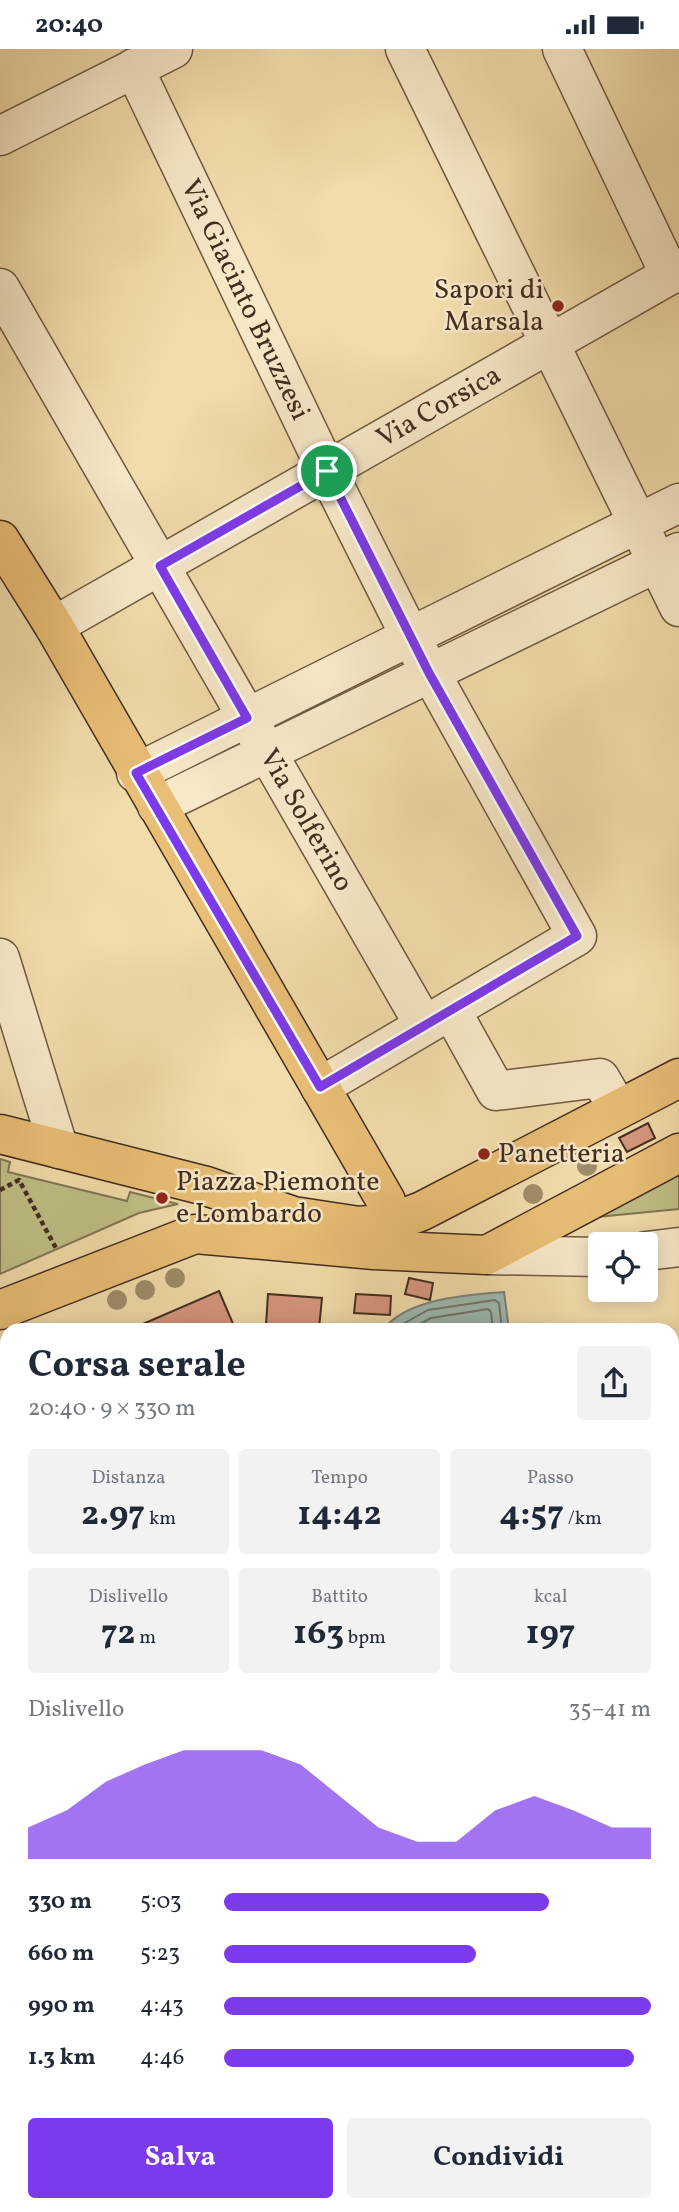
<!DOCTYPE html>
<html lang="it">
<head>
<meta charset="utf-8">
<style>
  body { margin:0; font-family:Vollkorn,serif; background:#f2f2f3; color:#1f2937; height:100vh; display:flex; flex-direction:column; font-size:26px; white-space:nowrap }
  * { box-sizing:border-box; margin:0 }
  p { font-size:23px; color:#747a83 }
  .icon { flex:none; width:38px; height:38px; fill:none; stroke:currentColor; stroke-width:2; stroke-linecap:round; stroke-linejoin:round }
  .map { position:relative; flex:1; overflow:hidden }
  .details { position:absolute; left:0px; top:1274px; width:679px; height:889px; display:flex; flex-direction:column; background:#fff; border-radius:21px 21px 0 0; box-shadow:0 4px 18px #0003 }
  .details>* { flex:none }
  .tools { position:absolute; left:588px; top:1183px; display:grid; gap:14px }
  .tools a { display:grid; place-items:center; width:70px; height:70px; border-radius:7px; background:#fff; box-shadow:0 4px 18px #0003; font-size:35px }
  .pin { position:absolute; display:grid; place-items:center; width:60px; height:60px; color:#fff; margin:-30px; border:4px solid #fff; border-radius:50%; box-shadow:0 2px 7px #0007 }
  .round { display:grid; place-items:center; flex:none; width:74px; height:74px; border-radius:7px; background:#f2f2f3 }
  .headline { display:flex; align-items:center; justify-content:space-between; height:119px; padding:0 28px }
  h1 { font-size:38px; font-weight:700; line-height:52px }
  .stats { display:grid; grid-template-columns:repeat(3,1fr); gap:10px; height:119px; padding:7px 28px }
  .stats div { display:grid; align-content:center; border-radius:7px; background:#f2f2f3; text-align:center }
  .stats b { font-size:35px; font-weight:700 }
  .stats small { font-size:19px; font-weight:400 }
  .stats p { font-size:19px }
  .chart { height:196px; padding:14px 28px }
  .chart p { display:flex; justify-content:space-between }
  .chart svg { width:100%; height:126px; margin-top:7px; fill:#7c3aed; opacity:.7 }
  .action { display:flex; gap:14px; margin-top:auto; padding:14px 28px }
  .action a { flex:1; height:80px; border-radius:7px; background:#7c3aed; color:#fff; font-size:28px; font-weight:700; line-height:80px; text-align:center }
  .action a+a { background:#f2f2f3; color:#1f2937 }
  ul { padding:0 28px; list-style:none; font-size:23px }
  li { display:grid; grid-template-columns:112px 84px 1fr; align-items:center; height:52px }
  li i { height:18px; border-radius:9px; background:#7c3aed }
  .status { display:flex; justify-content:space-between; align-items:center; height:49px; padding:0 35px; background:#fff; direction:ltr }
  .status svg { height:19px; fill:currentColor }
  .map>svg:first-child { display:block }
  .green { fill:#bfbf86; stroke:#807652; stroke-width:2 }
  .water { fill:#9dbab2; stroke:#798277; stroke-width:2 }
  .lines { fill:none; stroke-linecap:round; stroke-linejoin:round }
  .shore { stroke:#707468; stroke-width:2 }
  .building { fill:#d6967e; stroke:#422d1e; stroke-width:2 }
  .minor-casing { stroke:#6e5941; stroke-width:41 }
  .major-casing { stroke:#422d1e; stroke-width:41 }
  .path { stroke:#422d1e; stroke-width:4.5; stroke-dasharray:5 3.5; stroke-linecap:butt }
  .minor { stroke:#f7e8c8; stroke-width:38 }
  .major { stroke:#e9be76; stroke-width:38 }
  .tree { fill:#9f8c69 }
  .route-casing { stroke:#fff; stroke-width:14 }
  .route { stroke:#7c3aed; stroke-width:9 }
  .poi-dot { fill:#8f2418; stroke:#f7e8c8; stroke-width:2.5 }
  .labels { text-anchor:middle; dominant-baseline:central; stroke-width:5; stroke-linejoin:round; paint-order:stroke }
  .poi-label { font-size:28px; fill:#422d1e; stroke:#f7e8c8; text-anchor:start }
  .street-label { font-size:28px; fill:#422d1e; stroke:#f7e8c8 }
</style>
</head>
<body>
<div class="status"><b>20:40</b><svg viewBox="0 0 49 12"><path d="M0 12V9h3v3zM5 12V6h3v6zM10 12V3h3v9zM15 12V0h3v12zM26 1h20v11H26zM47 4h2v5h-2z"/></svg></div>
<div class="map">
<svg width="679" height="2163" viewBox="0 0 679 2163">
  <rect width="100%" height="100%" fill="#f2dcab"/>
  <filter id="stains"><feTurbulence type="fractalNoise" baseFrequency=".00286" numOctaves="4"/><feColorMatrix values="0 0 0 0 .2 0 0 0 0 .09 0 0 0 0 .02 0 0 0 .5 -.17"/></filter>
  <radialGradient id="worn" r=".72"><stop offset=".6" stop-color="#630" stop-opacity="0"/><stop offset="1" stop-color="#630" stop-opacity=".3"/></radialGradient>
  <path class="green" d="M0,1110L10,1113L8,1123L127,1152L130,1143L178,1155L139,1164L0,1225Z
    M679,1124V1160L597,1168Z"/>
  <path class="water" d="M504,1243L509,1281H383C407,1249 468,1246 504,1243Z
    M679,1301V2163H567L561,2156H672V1302Z"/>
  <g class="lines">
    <path class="shore" d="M392,1281L428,1261L495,1251L499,1254L502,1281
      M409,1281L431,1269L488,1260L491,1263L493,1281"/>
  </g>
  <path class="building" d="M648,1074L655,1089L627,1103L619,1089Z
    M409,1229L433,1234L430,1251L405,1245Z
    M219,1242L234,1277L225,1281H129Z
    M268,1245L322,1249L319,1279L266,1276Z
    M356,1245L391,1247L390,1266L354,1264Z
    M0,1495L7,1505V1572L0,1577Z
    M7,1572V1617L0,1622V1577Z
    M3,1620L7,1625V1656L0,1661V1622Z
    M7,1690V1729L0,1734V1695Z
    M7,1729V1806L0,1810V1734Z
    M7,1806V1845L0,1850V1810Z
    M7,1845V1877L0,1867V1850Z
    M0,1867L7,1877V1953L0,1957Z"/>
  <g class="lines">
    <defs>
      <g id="minor">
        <path d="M405,0L679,558"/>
        <path d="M562,0L670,226"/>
        <path id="s1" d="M134,19L327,422L410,587L577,887L320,1038"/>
        <path d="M0,87L173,0"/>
        <path id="s2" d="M0,239L424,976"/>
        <path id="s3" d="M54,577L679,221"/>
        <path d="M136,724L679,454"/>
        <path d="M157,757L679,503"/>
        <path d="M0,909L59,1100"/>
        <path d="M451,961L496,1042L600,1029L618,1060"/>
        <path d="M646,1202L679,1198"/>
        <path d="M487,1206L600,1208"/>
        <path d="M0,1445L7,1456"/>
        <path d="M0,1674L7,1669"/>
        <path d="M504,2156L509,2163"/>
      </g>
      <path id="major" d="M0,491L54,577L386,1152L390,1174L374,1201
        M0,1085L206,1137L293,1167L359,1177L390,1174L422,1162L679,1029
        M0,1261L195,1185L374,1201L487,1206L679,1104"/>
    </defs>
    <use href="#minor" class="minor-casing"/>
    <use href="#major" class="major-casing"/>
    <path class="path" d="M0,1141L19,1131L57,1201"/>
    <use href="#minor" class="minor"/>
    <use href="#major" class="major"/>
  </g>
  <g class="tree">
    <circle cx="587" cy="1117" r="10"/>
    <circle cx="533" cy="1145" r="10"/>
    <circle cx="175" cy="1229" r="10"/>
    <circle cx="145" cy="1241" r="10"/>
    <circle cx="117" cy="1251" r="10"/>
  </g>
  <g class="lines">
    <defs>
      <path id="route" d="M327,422L429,624L577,887L320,1038L136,724L247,669L160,517Z"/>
    </defs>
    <use href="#route" class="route-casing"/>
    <use href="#route" class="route"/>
  </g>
  <g class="poi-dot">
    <circle cx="558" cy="257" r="7"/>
    <circle cx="484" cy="1105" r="7"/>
    <circle cx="162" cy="1149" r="7"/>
  </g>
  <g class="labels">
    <g class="poi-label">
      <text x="544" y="241" text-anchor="end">Sapori di<tspan x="544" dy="32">Marsala</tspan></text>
      <text x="498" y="1105">Panetteria</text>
      <text x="176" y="1133">Piazza Piemonte<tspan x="176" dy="32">e Lombardo</tspan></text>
    </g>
    <g class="street-label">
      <text stroke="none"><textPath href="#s1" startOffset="257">Via Giacinto Bruzzesi</textPath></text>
      <text stroke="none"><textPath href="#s3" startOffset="443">Via Corsica</textPath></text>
      <text stroke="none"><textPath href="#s2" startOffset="614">Via Solferino</textPath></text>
    </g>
  </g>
  <rect width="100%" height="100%" filter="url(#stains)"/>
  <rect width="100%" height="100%" fill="url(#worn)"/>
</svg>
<div class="tools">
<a><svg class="icon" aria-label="locate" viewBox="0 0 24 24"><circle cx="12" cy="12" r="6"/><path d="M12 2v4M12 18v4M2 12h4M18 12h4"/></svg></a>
</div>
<div class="pin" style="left:327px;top:422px;background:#1e9e55"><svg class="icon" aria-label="arrive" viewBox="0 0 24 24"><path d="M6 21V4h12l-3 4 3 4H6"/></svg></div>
<section class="details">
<div class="headline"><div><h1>Corsa serale</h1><p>20:40 · 9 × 330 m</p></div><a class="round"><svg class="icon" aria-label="share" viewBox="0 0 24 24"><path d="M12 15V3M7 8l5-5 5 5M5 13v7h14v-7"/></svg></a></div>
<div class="stats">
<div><p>Distanza</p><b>2.97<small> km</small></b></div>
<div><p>Tempo</p><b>14:42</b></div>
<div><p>Passo</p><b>4:57<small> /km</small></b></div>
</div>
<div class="stats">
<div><p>Dislivello</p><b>72<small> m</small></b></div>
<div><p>Battito</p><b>163<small> bpm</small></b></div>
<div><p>kcal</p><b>197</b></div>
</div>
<div class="chart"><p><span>Dislivello</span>35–41 m</p>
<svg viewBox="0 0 160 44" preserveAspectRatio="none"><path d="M0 44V33L10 27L20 17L30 11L40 6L50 6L60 6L70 11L80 22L90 33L100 38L110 38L120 27L130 22L140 27L150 33L160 33V44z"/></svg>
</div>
<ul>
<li><b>330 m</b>5:03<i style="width:76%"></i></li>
<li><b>660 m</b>5:23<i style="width:59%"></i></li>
<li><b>990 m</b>4:43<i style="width:100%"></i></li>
<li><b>1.3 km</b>4:46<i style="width:96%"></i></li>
</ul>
<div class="action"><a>Salva</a><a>Condividi</a></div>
</section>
</div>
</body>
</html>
